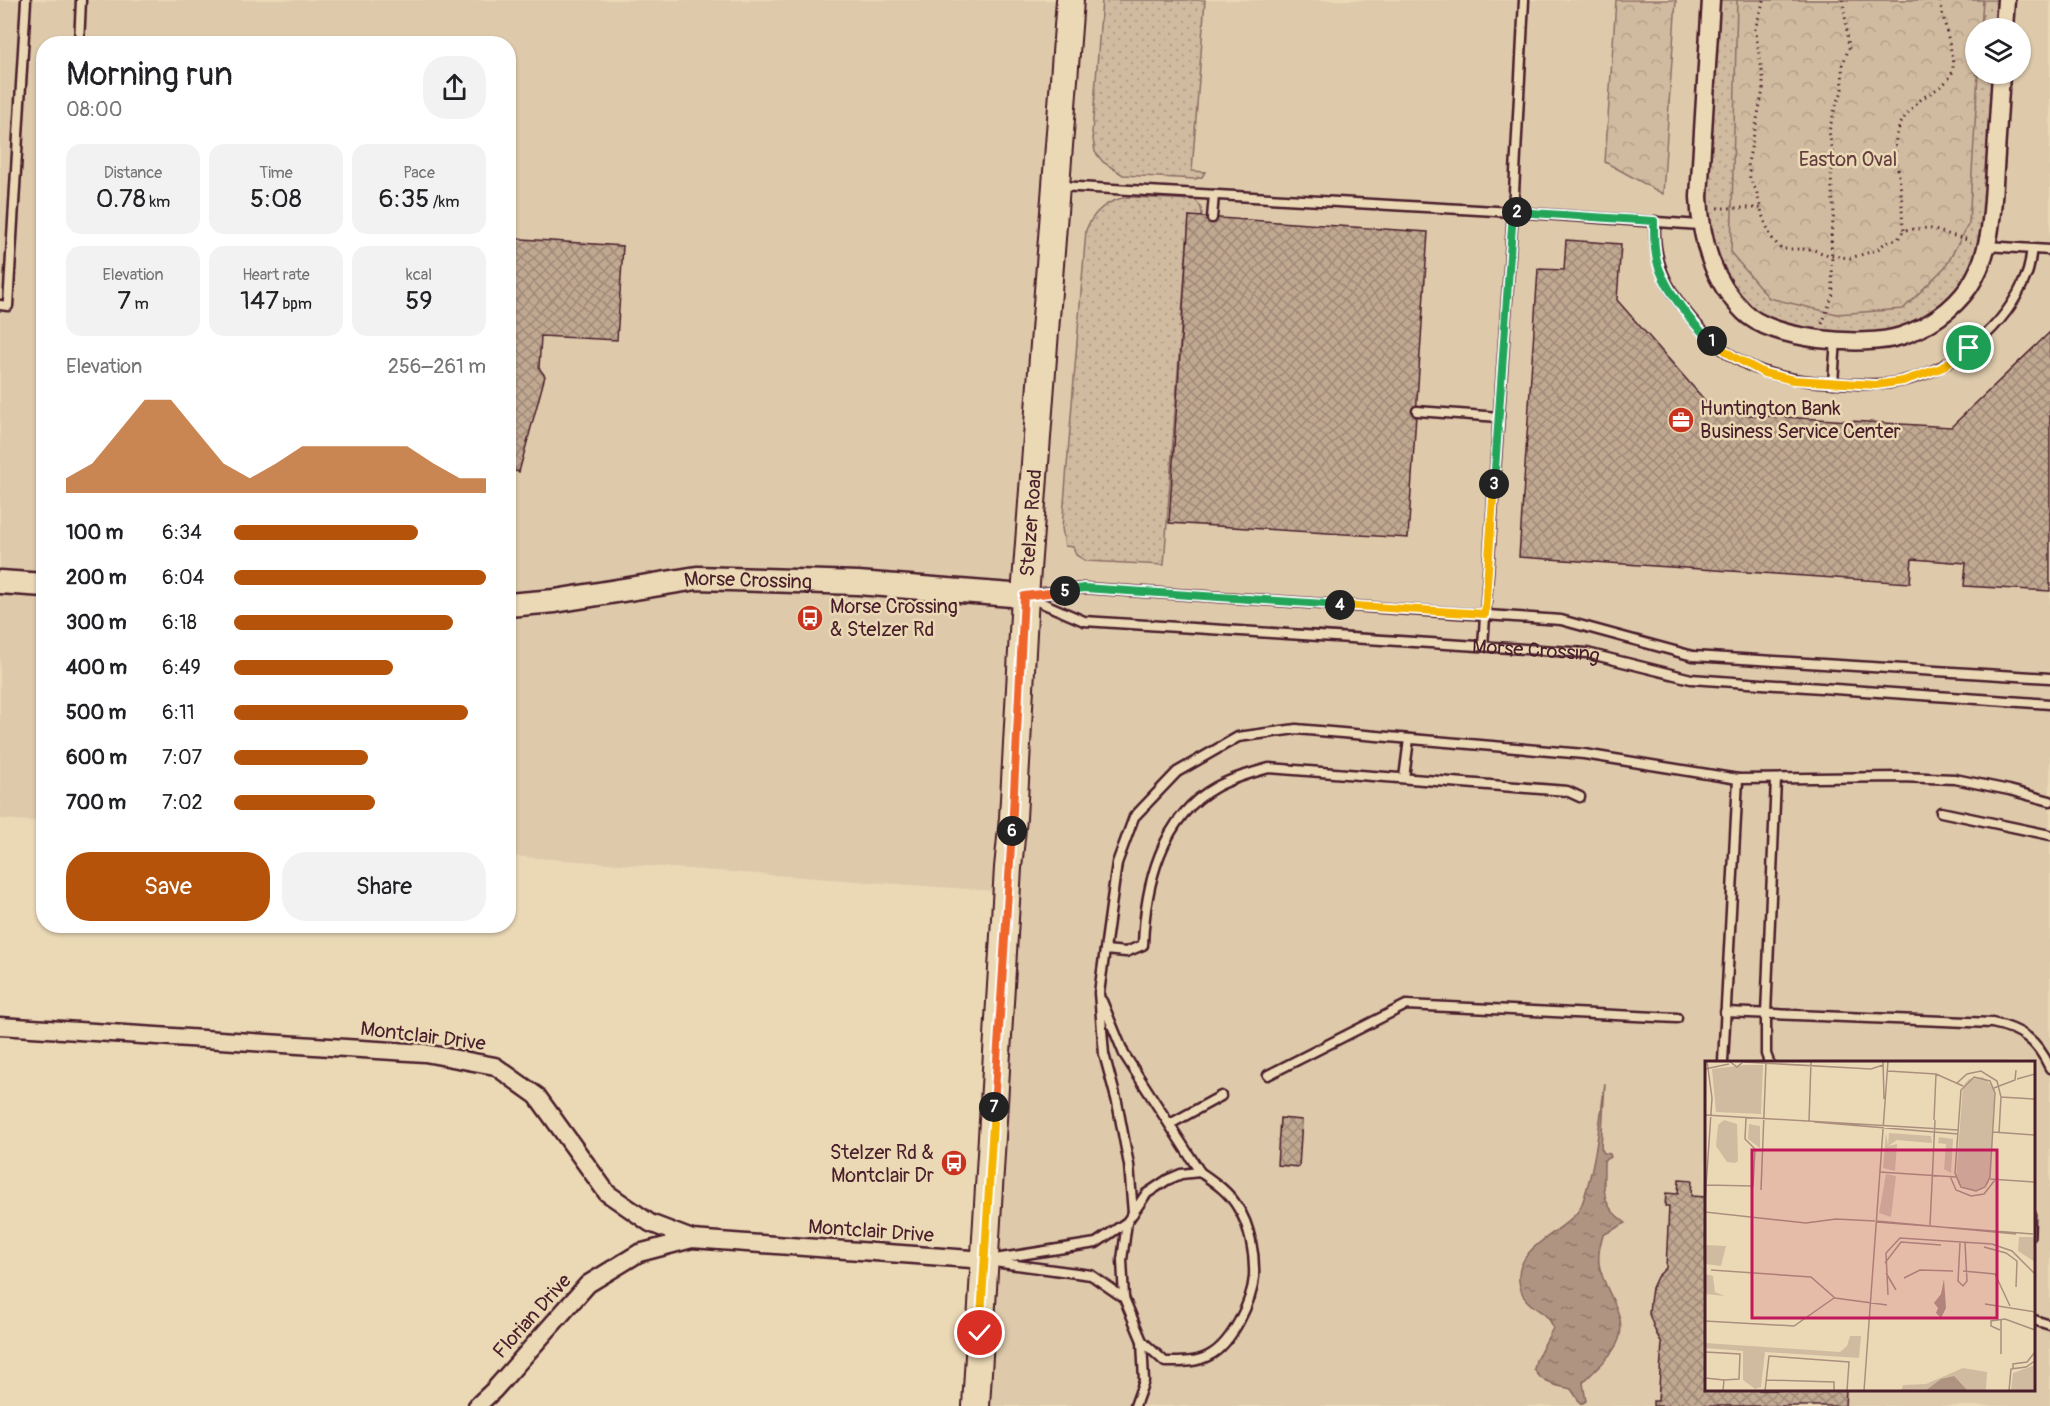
<!DOCTYPE html>
<html lang="en">
<head>
<meta charset="utf-8">
<style>
  body { margin:0; font-family:Pangolin,sans-serif; background:#f2f2f2; color:#202124; height:100vh; display:flex; flex-direction:column; font-size:22px; white-space:nowrap }
  * { box-sizing:border-box; margin:0 }
  p { font-size:20px; color:#757577 }
  .icon { flex:none; width:33px; height:33px; fill:none; stroke:currentColor; stroke-width:2; stroke-linecap:round; stroke-linejoin:round }
  .map { position:relative; flex:1; overflow:hidden }
  .drawer { position:absolute; left:36px; top:36px; width:480px; height:897px; display:flex; flex-direction:column; background:#fff; border-radius:24px; box-shadow:0 2px 4px #0004 }
  .drawer>* { flex:none }
  .tools { position:absolute; left:1965px; top:18px; display:grid; gap:12px }
  .tools a { display:grid; place-items:center; width:66px; height:66px; border-radius:50%; background:#fff; box-shadow:0 2px 4px #0004; font-size:30px }
  .pin { position:absolute; display:grid; place-items:center; width:51px; height:51px; color:#fff; margin:-26px; border:3px solid #fff; border-radius:50%; box-shadow:0 2px 6px #0007 }
  .km { position:absolute; width:30px; height:30px; margin:-15px; border-radius:50%; background:#222; color:#fff; font-size:16px; line-height:30px; text-align:center }
  .round { display:grid; place-items:center; flex:none; width:63px; height:63px; border-radius:24px; background:#f2f2f2 }
  .head { display:flex; align-items:center; justify-content:space-between; height:102px; padding:0 30px }
  h1 { font-size:33px; font-weight:600; line-height:45px }
  .stats { display:grid; grid-template-columns:repeat(3,1fr); gap:9px; height:102px; padding:6px 30px }
  .stats div { display:grid; align-content:center; border-radius:15px; background:#f2f2f2; text-align:center }
  .stats b { font-size:26px; font-weight:600 }
  .stats small { font-size:16px; font-weight:400 }
  .stats p { font-size:16px }
  .chart { height:168px; padding:12px 30px }
  .chart p { display:flex; justify-content:space-between }
  .chart svg { width:100%; height:108px; margin-top:6px; fill:#b45309; opacity:.7 }
  .cta { display:flex; gap:12px; margin-top:auto; padding:12px 30px }
  .cta a { flex:1; height:69px; border-radius:24px; background:#b45309; color:#fff; font-size:24px; font-weight:600; line-height:69px; text-align:center }
  .cta a+a { background:#f2f2f2; color:#202124 }
  ul { padding:0 30px; list-style:none; font-size:20px }
  li { display:grid; grid-template-columns:96px 72px 1fr; align-items:center; height:45px }
  li i { height:15px; border-radius:8px; background:#b45309 }
  .map>svg:first-child { display:block }
  .built { fill:#decaab; fill-rule:evenodd }
  .grass { fill:url(#grass-dots); stroke:#8d6d66; stroke-width:1.5 }
  .forest { fill:url(#forest-crowns); stroke:#8d6d66; stroke-width:1.5 }
  .water { fill:url(#water-ripples); stroke:#87655f; stroke-width:1.5 }
  .building { fill:url(#building-cross-hatch); stroke:#4a1f2b; stroke-width:1.5 }
  .lines { fill:none; stroke-linecap:round; stroke-linejoin:round }
  .lane-casing { stroke:#4a1f2b; stroke-width:13 }
  .street-casing { stroke:#4a1f2b; stroke-width:21 }
  .secondary-casing { stroke:#4a1f2b; stroke-width:27 }
  .primary-casing { stroke:#4a1f2b; stroke-width:30 }
  .path { stroke:#4a1f2b; stroke-width:3; stroke-dasharray:1.5 4.5; stroke-linecap:butt }
  .lane { stroke:#ebd9b6; stroke-width:8 }
  .street { stroke:#ebd9b6; stroke-width:16 }
  .secondary { stroke:#ebd9b6; stroke-width:22 }
  .primary { stroke:#ebd9b6; stroke-width:26 }
  .split-1-casing { stroke:#fff; stroke-width:12 }
  .split-2-casing { stroke:#fff; stroke-width:12 }
  .split-3-casing { stroke:#fff; stroke-width:12 }
  .split-4-casing { stroke:#fff; stroke-width:12 }
  .split-5-casing { stroke:#fff; stroke-width:12 }
  .split-6-casing { stroke:#fff; stroke-width:12 }
  .split-7-casing { stroke:#fff; stroke-width:12 }
  .split-8-casing { stroke:#fff; stroke-width:12 }
  .split-1 { stroke:#f5b400; stroke-width:8 }
  .split-2 { stroke:#22a559; stroke-width:8 }
  .split-3 { stroke:#22a559; stroke-width:8 }
  .split-4 { stroke:#f5b400; stroke-width:8 }
  .split-5 { stroke:#22a559; stroke-width:8 }
  .split-6 { stroke:#f0652b; stroke-width:8 }
  .split-7 { stroke:#f0652b; stroke-width:8 }
  .split-8 { stroke:#f5b400; stroke-width:8 }
  .labels { text-anchor:middle; dominant-baseline:central; stroke-width:5; stroke-linejoin:round; paint-order:stroke }
  .park-label { font-size:20px; fill:#653e42; stroke:#ebd9b6 }
  .poi-label { font-size:20px; fill:#4a1f2b; stroke:#ebd9b6; text-anchor:start }
  .street-label { font-size:20px; fill:#4a1f2b; stroke:#ebd9b6 }
  .inset-road { fill:none; stroke:#ab8f7e; stroke-width:1.5 }
  .view { fill:#c2185b; fill-opacity:0.15; stroke:#c2185b; stroke-width:3 }
  .inset-edge { fill:none; stroke:#4a1f2b; stroke-width:3 }
</style>
</head>
<body>
<div class="map">
<svg width="2050" height="1406" viewBox="0 0 2050 1406">
  <defs>
    <pattern id="grass-dots" width="8" height="8" patternUnits="userSpaceOnUse" patternTransform="scale(1.5)"><rect width="8" height="8" fill="#d0bba0"/><path d="M2 2h.1M6 6h.1" fill="none" stroke="#b4a08a" stroke-width="1.8" stroke-linecap="round"/></pattern>
    <pattern id="forest-crowns" width="20" height="18" patternUnits="userSpaceOnUse" patternTransform="scale(1.5)"><rect width="20" height="18" fill="#d0bba0"/><path d="M2 6a3 3 0 1 1 6 0M12 15a3 3 0 1 1 6 0" fill="none" stroke="#b4a08a"/></pattern>
    <pattern id="water-ripples" width="26" height="14" patternUnits="userSpaceOnUse" patternTransform="scale(1.5)"><rect width="26" height="14" fill="#b09482"/><path d="M2 4q2-2 4 0t4 0M15 11q2-2 4 0t4 0" fill="none" stroke="#91786b"/></pattern>
    <pattern id="building-cross-hatch" width="8" height="8" patternUnits="userSpaceOnUse" patternTransform="scale(1.5)"><rect width="8" height="8" fill="#c0a891"/><path d="M0 0l8 8M0 8l8-8" fill="none" stroke="#9e8877"/></pattern>
  </defs>
  <rect width="100%" height="100%" fill="#ebd9b6"/>
  <filter id="ink" filterUnits="userSpaceOnUse"><feTurbulence type="fractalNoise" baseFrequency=".0167" numOctaves="2"/><feDisplacementMap in="SourceGraphic" scale="12" xChannelSelector="R" yChannelSelector="G"/><feConvolveMatrix kernelMatrix="1 2 1 2 8 2 1 2 1" color-interpolation-filters="sRGB"/></filter>
  <g filter="url(#ink)">
    <path class="built" d="M0,0H2050V1406H975L1008,892L509,856L508,44H44L43,822L0,819ZM1976,28H2020V74H1976ZM1706,1062H2034V1390H1706Z"/>
    <path class="grass" d="M1102,0H1205L1192,171L1205,172L1202,177L1195,179L1123,175L1103,162L1095,152L1092,132Z
      M1711,0H2006L2004,28H1976V74H2001L1991,232L1969,287L1899,336L1799,337L1746,314L1700,225Z
      M1128,197L1195,200C1201,205 1202,210 1202,217H1189L1164,565L1086,561L1076,555L1073,547L1065,546L1062,528L1086,230C1094,210 1108,200 1128,197Z"/>
    <path class="forest" d="M1616,0H1676L1663,194L1605,162Z
      M1737,0H1983L1981,28H1976V74H1978L1969,223L1946,266L1903,309L1837,314L1769,298L1731,253Z"/>
    <path class="water" d="M1605,1083L1601,1148L1604,1153L1610,1154L1611,1157L1606,1159L1604,1162C1604,1192 1600,1205 1626,1223L1603,1235C1600,1244 1598,1254 1599,1263C1602,1291 1631,1315 1617,1344C1609,1360 1594,1370 1583,1383L1586,1401L1581,1404L1571,1389C1555,1385 1542,1384 1534,1369L1536,1360L1553,1328C1548,1307 1522,1311 1519,1281C1516,1245 1562,1234 1579,1210C1583,1204 1585,1194 1587,1188C1597,1153 1600,1118 1605,1083Z"/>
    <path class="building" d="M1189,216L1428,232L1408,538L1169,523Z
      M508,238L623,246L617,340L541,336L539,368L545,376L519,472L508,469Z
      M1566,240L1621,244L1617,300L1716,413L1951,427L2050,332V591L1964,586L1966,563L1912,559L1910,583L1519,557L1538,269L1564,270Z
      M1280,1118L1302,1120L1299,1167L1277,1165Z
      M1679,1179L1692,1180L1691,1196L1706,1197V1390H1846L1845,1406H1653V1401H1658L1662,1343L1656,1333L1649,1314L1650,1302L1652,1288L1657,1277L1666,1268L1669,1206H1665L1666,1193L1678,1194Z
      M2034,1212H2036L2035,1239H2034Z"/>
    <g class="lines">
      <defs>
        <g id="lane">
          <path d="M79,44L81,0"/>
          <path d="M1060,186L1513,212L1700,225"/>
          <path d="M1212,218L1214,195"/>
          <path d="M1655,221C1653,260 1665,287 1690,317C1732,368 1773,381 1838,383C1859,384 1880,386 1902,381C1955,369 2006,327 2026,276C2030,268 2030,258 2032,249"/>
          <path d="M1987,246L2050,250"/>
          <path d="M0,305L8,306L26,0"/>
          <path d="M1833,383L1836,339"/>
          <path d="M1417,411L1499,417"/>
          <path d="M1029,595L1084,588L1561,620L1693,656L2050,678"/>
          <path id="s1" d="M1028,597L1084,621L1587,653L1691,679L2050,704"/>
          <path d="M1483,646L1513,212L1524,0"/>
          <path d="M1404,778L1409,739"/>
          <path d="M1941,812L2050,835"/>
          <path d="M1105,950L1126,952L1143,945C1145,886 1161,817 1216,787C1233,778 1251,773 1269,768L1567,791L1580,797"/>
          <path d="M1102,1001L1124,1054L1200,1172"/>
          <path d="M1725,1012L1992,1023C2022,1029 2037,1040 2050,1068"/>
          <path d="M1723,1062L1738,779"/>
          <path d="M1769,1062L1766,1054V1014L1776,779"/>
          <path d="M1268,1075L1406,1005L1677,1018"/>
          <path d="M1170,1124L1221,1096"/>
          <path d="M1200,1172C1214,1182 1228,1191 1237,1206C1250,1225 1255,1254 1254,1277C1252,1301 1232,1343 1210,1355C1196,1363 1181,1362 1165,1362L1142,1341L1124,1298L1122,1260L1127,1222L1146,1194L1167,1180L1181,1174Z"/>
          <path d="M1133,1213L1129,1165L1117,1102L1104,1054L1099,993L1117,863L1134,817L1177,772L1238,737L1296,729L1584,754L1738,779L1900,777L1955,779L2009,790L2050,801"/>
          <path d="M988,1260L1096,1243L1127,1222"/>
          <path d="M994,1262L1091,1275L1124,1298"/>
          <path d="M2034,1320L2050,1325"/>
          <path d="M1135,1406L1144,1381L1142,1341"/>
        </g>
        <path id="street" d="M1711,0L1699,197C1701,241 1712,280 1744,312C1771,340 1865,348 1901,336C1928,327 1953,310 1969,287C1993,251 1992,209 1995,169C1997,137 1999,105 2001,74
          M2004,28L2006,0
          M0,1026L425,1053L495,1066L537,1096L607,1193L650,1223L692,1239L985,1260
          M477,1406L494,1390L588,1284L639,1253L692,1239"/>
        <g id="secondary">
          <path d="M0,582L44,585"/>
          <path id="s2" d="M508,605L555,601L697,578L858,583L1025,596"/>
        </g>
        <g id="primary">
          <path id="s3" d="M976,1406L1008,868L1013,818L1025,596L1070,0"/>
        </g>
      </defs>
      <use href="#lane" class="lane-casing"/>
      <use href="#street" class="street-casing"/>
      <use href="#secondary" class="secondary-casing"/>
      <use href="#primary" class="primary-casing"/>
      <path class="path" d="M1764,0L1755,29L1763,77V90L1748,163L1750,179L1756,190L1763,217L1771,237L1781,249H1811L1831,256L1850,258L1877,250L1885,243L1898,239L1904,230L1928,228L1971,241
        M1717,208H1761
        M1904,230C1901,217 1903,206 1901,193C1898,153 1884,135 1917,103C1928,92 1945,88 1952,73C1957,62 1941,15 1940,0
        M1822,324L1833,294L1831,234L1834,214L1831,177L1834,160L1829,131L1835,108L1843,89L1842,66L1849,48L1843,0"/>
      <use href="#lane" class="lane"/>
      <use href="#street" class="street"/>
      <use href="#secondary" class="secondary"/>
      <use href="#primary" class="primary"/>
    </g>
  </g>
  <g class="lines" filter="url(#ink)">
    <defs>
      <path id="split-1" d="M1712,341L1734,357L1764,373L1793,380L1876,385L1903,381L1941,368L1969,348"/>
      <path id="split-2" d="M1517,212L1654,221C1654,236 1654,253 1659,268C1668,292 1693,326 1712,341"/>
      <path id="split-3" d="M1494,484L1513,212H1517"/>
      <path id="split-4" d="M1340,605L1485,614L1494,484"/>
      <path id="split-5" d="M1065,591L1084,588L1340,605"/>
      <path id="split-6" d="M1012,831L1024,596L1065,591"/>
      <path id="split-7" d="M994,1107L1012,831"/>
      <path id="split-8" d="M980,1333L994,1107"/>
    </defs>
    <use href="#split-1" class="split-1-casing"/>
    <use href="#split-2" class="split-2-casing"/>
    <use href="#split-3" class="split-3-casing"/>
    <use href="#split-4" class="split-4-casing"/>
    <use href="#split-5" class="split-5-casing"/>
    <use href="#split-6" class="split-6-casing"/>
    <use href="#split-7" class="split-7-casing"/>
    <use href="#split-8" class="split-8-casing"/>
    <use href="#split-1" class="split-1"/>
    <use href="#split-2" class="split-2"/>
    <use href="#split-3" class="split-3"/>
    <use href="#split-4" class="split-4"/>
    <use href="#split-5" class="split-5"/>
    <use href="#split-6" class="split-6"/>
    <use href="#split-7" class="split-7"/>
    <use href="#split-8" class="split-8"/>
  </g>
  <defs>
    <symbol id="office-disc" viewBox="-11 -11 22 22"><circle r="9.5" fill="#c8321e" stroke="#ebd9b6"/><path d="M-6-3h4V-5.5h4V-3h4V5H-6ZM-1-4.5V-3h2v-1.5ZM-6 0V1H6V0Z" fill="#fff"/></symbol>
    <symbol id="bus-disc" viewBox="-11 -11 22 22"><circle r="9.5" fill="#c8321e" stroke="#ebd9b6"/><path d="M-5-6H5V4H4V6H2V4H-2V6H-4V4H-5ZM-3.5-4V0h7V-4ZM-3.5 1.2v1.5H-2V1.2ZM2 1.2v1.5H3.5V1.2Z" fill="#fff"/></symbol>
  </defs>
  <g fill-rule="evenodd">
    <use href="#office-disc" x="1666" y="405" width="30" height="30"/>
    <use href="#bus-disc" x="795" y="603" width="30" height="30"/>
    <use href="#bus-disc" x="939" y="1148" width="30" height="30"/>
  </g>
  <g class="labels">
    <g class="park-label">
      <text x="1848" y="159">Easton Oval</text>
    </g>
    <g class="poi-label">
      <text x="1700" y="408">Huntington Bank<tspan x="1700" dy="23">Business Service Center</tspan></text>
      <text x="830" y="606">Morse Crossing<tspan x="830" dy="23">&amp; Stelzer Rd</tspan></text>
      <text x="934" y="1152" text-anchor="end">Stelzer Rd &amp;<tspan x="934" dy="23">Montclair Dr</tspan></text>
    </g>
    <g class="street-label">
      <text stroke="none"><textPath href="#s3" startOffset="885">Stelzer Road</textPath></text>
      <text stroke="none"><textPath href="#s2" startOffset="242">Morse Crossing</textPath></text>
      <text stroke="none"><textPath href="#s1" startOffset="514">Morse Crossing</textPath></text>
      <text transform="translate(423 1036) rotate(7)">Montclair Drive</text>
      <text transform="translate(871 1231) rotate(4)">Montclair Drive</text>
      <text transform="translate(532 1316) rotate(-48)">Florian Drive</text>
    </g>
  </g>
  <g transform="translate(1705 1061)">
    <rect width="330" height="330" fill="#ebd9b6"/>
    <path d="M40,4H58L56,53L11,51L7,8ZM278,16L290,28L285,116L283,123L271,130L254,124L251,116L258,25L264,18ZM44,63L55,65V87L43,78ZM181,72L183,85L192,83L190,110L178,107ZM181,113L191,115L186,156L174,152ZM258,307L282,311L281,330H196L198,324L221,323Z" fill="#d0bba0"/>
    <path d="M270,44L279,45L278,53L286,62L283,115L275,126H267L254,119L255,89L264,71L259,59L261,46ZM19,59L32,63L33,100L30,102L22,101L11,85L13,64ZM184,72L226,75L227,82L192,79L183,85ZM234,76L248,78L246,112L239,108L241,83L233,82ZM314,176H330V201L313,190ZM0,184L21,185L16,205L0,203ZM0,213L8,215L10,231L20,235L0,233ZM145,275H156L154,297L60,291L56,326L50,328L38,319V290L0,287V282L135,291L142,285ZM330,304V330H306L308,312Z" fill="#d0bba0"/>
    <path d="M239,218L241,247L236,257L231,252L233,247L229,242L236,233ZM249,315L263,330H220L236,318Z" fill="#b09482"/>
    <path class="inset-road" d="M24,0L32,6L39,0M178,0L179,38M39,1L166,8L178,4M0,8L24,3M183,10L231,13L258,25M269,16L285,20L290,32L285,116L280,126L271,130L256,126L250,112L256,29ZM312,18L330,13M252,22L262,13L276,10L292,20L296,36L330,38M289,27L310,19L311,9M0,54L253,69M229,59L231,13M104,61L106,0M109,61L253,73M288,71L330,74M294,72L296,36M174,111L251,116M245,115L251,129L266,135L279,133L290,119M285,118L330,121M1,124L48,125L50,88L40,78L41,57M56,129L61,2M0,141L7,37L2,0M0,151L101,162L131,158L170,160M172,160L311,173M171,161L328,173M225,164L230,59M255,182L253,220L258,225L262,220L260,182M279,186L301,192L312,200L311,226M180,202L196,181L236,184M6,209L106,216L130,237L182,244M258,210L290,213L305,245M181,212L191,229M199,217L215,209L248,210M183,234L181,192L195,177L287,183L307,190L330,213M280,243L330,251M0,260L89,265L129,237M295,269L286,265V260L300,258L330,269M0,291L35,293L34,318L19,319M296,293V258M308,308V303L322,301L330,291M0,317L19,319L18,330M61,319L129,321V330M60,330L64,295L144,301L142,330M159,330L183,0M304,330L306,308L321,306L330,300"/>
    <path class="view" d="M47,89H292V257H47Z"/>
    <rect width="330" height="330" class="inset-edge"/>
  </g>
</svg>
<div class="tools">
<a><svg class="icon" aria-label="layers" viewBox="0 0 24 24"><path d="M12 4l9 5-9 5-9-5zM3 14l9 5 9-5"/></svg></a>
</div>
<div class="pin" style="left:1969px;top:348px;background:#1e9e55"><svg class="icon" aria-label="arrive" viewBox="0 0 24 24"><path d="M6 21V4h12l-3 4 3 4H6"/></svg></div>
<div class="pin" style="left:980px;top:1333px;background:#d93025"><svg class="icon" aria-label="check" viewBox="0 0 24 24"><path d="M5 12l5 5 9-10"/></svg></div>
<b class="km" style="left:1712px;top:341px">1</b>
<b class="km" style="left:1517px;top:212px">2</b>
<b class="km" style="left:1494px;top:484px">3</b>
<b class="km" style="left:1340px;top:605px">4</b>
<b class="km" style="left:1065px;top:591px">5</b>
<b class="km" style="left:1012px;top:831px">6</b>
<b class="km" style="left:994px;top:1107px">7</b>
<section class="drawer">
<div class="head"><div><h1>Morning run</h1><p>08:00</p></div><a class="round"><svg class="icon" aria-label="share" viewBox="0 0 24 24"><path d="M12 15V3M7 8l5-5 5 5M5 13v7h14v-7"/></svg></a></div>
<div class="stats">
<div><p>Distance</p><b>0.78<small> km</small></b></div>
<div><p>Time</p><b>5:08</b></div>
<div><p>Pace</p><b>6:35<small> /km</small></b></div>
</div>
<div class="stats">
<div><p>Elevation</p><b>7<small> m</small></b></div>
<div><p>Heart rate</p><b>147<small> bpm</small></b></div>
<div><p>kcal</p><b>59</b></div>
</div>
<div class="chart"><p><span>Elevation</span>256–261 m</p>
<svg viewBox="0 0 160 44" preserveAspectRatio="none"><path d="M0 44V38L10 32L20 19L30 6L40 6L50 19L60 32L70 38L80 32L90 25L100 25L110 25L120 25L130 25L140 32L150 38L160 38V44z"/></svg>
</div>
<ul>
<li><b>100 m</b>6:34<i style="width:73%"></i></li>
<li><b>200 m</b>6:04<i style="width:100%"></i></li>
<li><b>300 m</b>6:18<i style="width:87%"></i></li>
<li><b>400 m</b>6:49<i style="width:63%"></i></li>
<li><b>500 m</b>6:11<i style="width:93%"></i></li>
<li><b>600 m</b>7:07<i style="width:53%"></i></li>
<li><b>700 m</b>7:02<i style="width:56%"></i></li>
</ul>
<div class="cta"><a>Save</a><a>Share</a></div>
</section>
</div>
</body>
</html>
